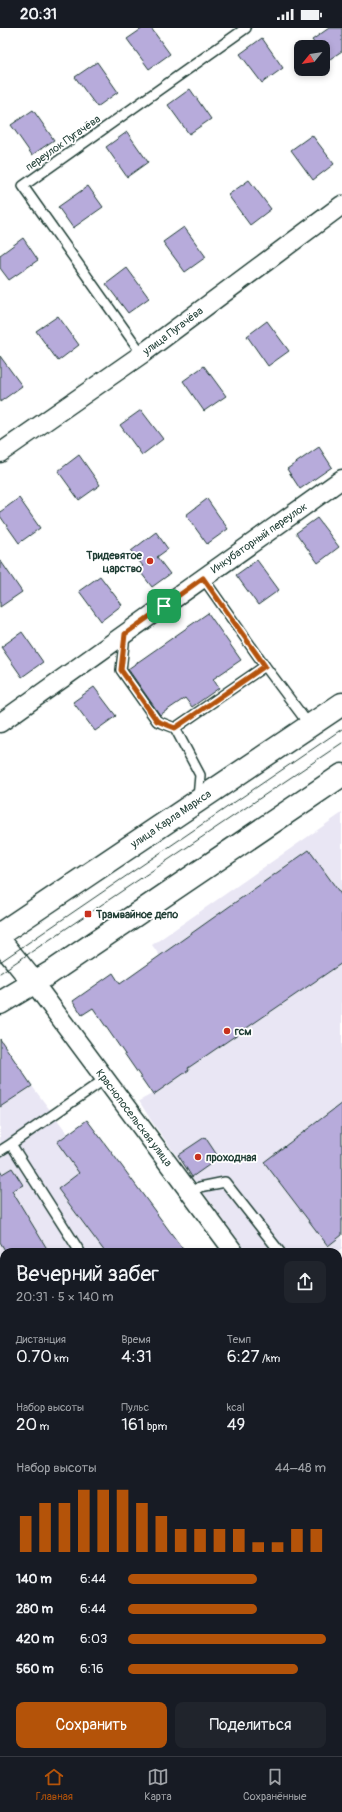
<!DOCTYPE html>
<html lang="ru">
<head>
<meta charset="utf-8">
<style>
  body { margin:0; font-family:Pangolin,sans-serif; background:#20242c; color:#f1f3f6; height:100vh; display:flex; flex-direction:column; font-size:15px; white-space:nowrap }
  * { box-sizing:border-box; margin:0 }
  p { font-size:13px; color:#9ea1a6 }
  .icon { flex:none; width:22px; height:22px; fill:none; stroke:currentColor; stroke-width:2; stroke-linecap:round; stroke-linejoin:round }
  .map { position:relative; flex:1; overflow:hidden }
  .drawer { position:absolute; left:0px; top:1220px; width:342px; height:508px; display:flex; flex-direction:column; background:#171b24; border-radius:12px 12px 0 0; box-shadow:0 2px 6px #0003 }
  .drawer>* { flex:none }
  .needle { width:26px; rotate:240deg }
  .tools { position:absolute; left:294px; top:12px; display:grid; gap:8px }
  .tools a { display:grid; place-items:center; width:36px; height:36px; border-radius:8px; background:#171b24; box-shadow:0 2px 6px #0003; font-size:20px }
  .pin { position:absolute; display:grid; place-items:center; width:34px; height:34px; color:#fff; margin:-17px; border-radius:8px; box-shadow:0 2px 6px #0006 }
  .round { display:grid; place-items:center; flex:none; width:42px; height:42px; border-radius:8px; background:#20242c }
  .head { display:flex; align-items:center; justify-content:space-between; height:68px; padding:0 16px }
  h1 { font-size:22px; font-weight:600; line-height:30px }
  .stats { display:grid; grid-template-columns:repeat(3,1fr); gap:6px; height:68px; padding:4px 16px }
  .stats div { display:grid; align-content:center }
  .stats b { font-size:17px; font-weight:600 }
  .stats small { font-size:11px; font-weight:400 }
  .stats p { font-size:11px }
  .chart { height:112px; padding:8px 16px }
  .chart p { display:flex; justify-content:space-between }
  .chart svg { width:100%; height:72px; margin-top:4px; stroke:#b45309; stroke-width:6 }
  .button { display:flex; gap:8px; margin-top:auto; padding:8px 16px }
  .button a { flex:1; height:46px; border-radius:8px; background:#b45309; color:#fff; font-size:16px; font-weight:600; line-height:46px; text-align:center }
  .button a+a { background:#20242c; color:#f1f3f6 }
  ul { padding:0 16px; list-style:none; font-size:13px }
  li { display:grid; grid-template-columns:64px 48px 1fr; align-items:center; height:30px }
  li i { height:10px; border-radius:5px; background:#b45309 }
  .status { display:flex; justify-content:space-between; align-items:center; height:28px; padding:0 20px; background:#171b24; direction:ltr }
  .status svg { height:11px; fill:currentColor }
  .tab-bar { display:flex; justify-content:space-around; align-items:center; height:56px; border-top:1px solid #363941; background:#171b24; font-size:11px; color:#9ea1a6 }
  .tab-bar a { display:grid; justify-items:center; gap:2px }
  .tab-bar .on { color:#b45309 }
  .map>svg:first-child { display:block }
  .built { fill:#e9e6f4 }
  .green { fill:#aee9af; stroke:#669372 }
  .building { fill:#b7abdb; stroke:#1f3d34 }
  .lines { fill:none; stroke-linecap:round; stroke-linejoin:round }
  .lane-casing { stroke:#1f3d34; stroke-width:12 }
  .street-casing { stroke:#1f3d34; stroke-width:21 }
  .primary-casing { stroke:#1f3d34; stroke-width:25 }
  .lane { stroke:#fff; stroke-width:9 }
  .street { stroke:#fff; stroke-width:18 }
  .primary { stroke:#fff; stroke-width:22 }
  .tram { stroke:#1f3d34; stroke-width:1 }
  .route-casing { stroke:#fff; stroke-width:8 }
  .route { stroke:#b45309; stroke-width:5 }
  .poi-dot { fill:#c8321e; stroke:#fff; stroke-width:1.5 }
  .labels { text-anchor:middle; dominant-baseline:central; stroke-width:3.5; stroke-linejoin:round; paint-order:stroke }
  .street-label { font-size:11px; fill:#1f3d34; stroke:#fff }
  .poi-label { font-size:11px; font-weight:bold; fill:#1f3d34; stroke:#fff; text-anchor:start }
</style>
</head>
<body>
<div class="status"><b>20:31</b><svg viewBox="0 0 49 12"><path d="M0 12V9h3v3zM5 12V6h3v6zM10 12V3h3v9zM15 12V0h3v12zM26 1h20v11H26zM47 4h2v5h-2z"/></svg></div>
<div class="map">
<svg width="342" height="1728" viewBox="0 0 342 1728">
  <rect width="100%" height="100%" fill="#fff"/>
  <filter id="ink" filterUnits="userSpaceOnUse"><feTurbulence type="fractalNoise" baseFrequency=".025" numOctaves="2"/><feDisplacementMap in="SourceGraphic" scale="8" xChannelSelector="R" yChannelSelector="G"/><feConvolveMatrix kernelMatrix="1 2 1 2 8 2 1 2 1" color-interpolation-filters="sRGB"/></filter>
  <g filter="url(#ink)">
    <path class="built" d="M342,785V1220L337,1224H247L152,1094L139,1073L152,1066L97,986L93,980L82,987L73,973L113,945L120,955L160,928L152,917Z
      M8,1022L32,1058L68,1106L87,1092L185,1224H4V1664H0V1027Z
      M338,1438L342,1443V1631L338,1635Z
      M11,1724H229L224,1728H10Z"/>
    <path class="green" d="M342,1668V1715L338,1721V1673Z
      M297,1724H336L333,1728H294Z"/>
    <path class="building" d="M143,0H151L170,26L149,41L127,11Z
      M329,0H342V23L327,33L323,28V19H317L312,12Z
      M262,10L283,40L262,55L240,26Z
      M97,34L118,64L97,79L75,49Z
      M190,61L211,91L189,106L168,77Z
      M33,82L54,112L32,127L11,97Z
      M127,104L148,134L127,149L106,119Z
      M312,107L334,136L313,152L291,122Z
      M249,152L271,181L250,197L228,167Z
      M88,158L103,179L73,200L58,179Z
      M184,199L206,229L185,244L163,214Z
      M23,210L38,232L9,252L0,240V227Z
      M127,240L149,270L128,285L106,256Z
      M58,288L79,317L58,333L36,303Z
      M267,293L289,323L268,338L247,308Z
      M0,328L22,358L0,374Z
      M204,338L226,368L204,383L183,353Z
      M141,382L163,411L142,427L120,397Z
      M319,419L332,439L300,461L287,441Z
      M79,427L100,457L79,472L58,443Z
      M19,470L40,500L19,515L0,488V484Z
      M207,471L228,501L207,516L186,487Z
      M317,490L339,519L318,535L296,505Z
      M156,504L168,521L157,529L170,546L152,559L138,541L143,538L131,523Z
      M0,532L22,564L0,579Z
      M257,532L279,562L258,577L236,547Z
      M100,548L122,577L101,593L79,563Z
      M208,585L241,632L213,651L219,660L192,679L185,670L160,687L128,641Z
      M22,604L43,634L22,649L1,619Z
      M94,659L116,688L95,703L73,674Z
      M309,822L342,868V935L188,1040L189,1042L153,1067L93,980L82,987L73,973L113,945L120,956Z
      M0,1011L32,1058L0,1079Z
      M342,1075V1207L328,1218L264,1134Z
      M87,1092L121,1137L185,1224H105L58,1161L79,1145L57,1114Z
      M205,1109L219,1130L192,1149L178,1127Z
      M12,1140L23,1157L12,1163L49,1224H6L0,1214V1143L2,1146Z"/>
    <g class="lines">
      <defs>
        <path id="lane" d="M142,326L23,158L246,0
          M203,550L265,638
          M125,607L121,642L157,693L175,700
          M198,770L200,747L175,700L265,638L310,698
          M0,1123L11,1116
          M191,1165L200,1159L225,1154L280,1224
          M80,1224L11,1116L105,1051
          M338,1248L342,1245
          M0,1313L4,1318
          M338,1532L342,1529
          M338,1561L342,1558
          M0,1608L4,1615"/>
        <path id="street" d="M0,425L142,326L342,177
          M0,695L342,451
          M34,955L234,1224
          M338,1363L342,1368
          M0,1692H4
          M32,1724L33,1728"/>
        <path id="primary" d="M0,906L342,676
          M0,913L34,955
          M0,975L50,945L342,747"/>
      </defs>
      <use href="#lane" class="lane-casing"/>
      <use href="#street" class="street-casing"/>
      <use href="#primary" class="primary-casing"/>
      <use href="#lane" class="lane"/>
      <use href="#street" class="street"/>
      <use href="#primary" class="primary"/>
      <path class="tram" d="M0,934L342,701
        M0,945L342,715"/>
    </g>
  </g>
  <g class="lines" filter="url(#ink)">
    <defs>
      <path id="route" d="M203,550L265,638L175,700L157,693L121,642L125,606Z"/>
    </defs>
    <use href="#route" class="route-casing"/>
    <use href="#route" class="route"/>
  </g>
  <g class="poi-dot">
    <circle cx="150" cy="533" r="4"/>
    <rect x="84" y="882" width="8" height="8" rx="2"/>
    <circle cx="227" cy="1003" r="4"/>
    <circle cx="198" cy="1129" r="4"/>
  </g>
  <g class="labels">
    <g class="street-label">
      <text transform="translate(63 115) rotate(-35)">переулок Пугачёва</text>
      <text transform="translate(173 303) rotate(-37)">улица Пугачёва</text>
      <text transform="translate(259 510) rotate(-35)">Инкубаторный переулок</text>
      <text transform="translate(171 791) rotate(-34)">улица Карла Маркса</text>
      <text transform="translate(134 1090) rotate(53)">Краснопосельская улица</text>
    </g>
    <g class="poi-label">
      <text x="142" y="527" text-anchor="end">Тридевятое<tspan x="142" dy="13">царство</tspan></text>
      <text x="96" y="886">Трамвайное депо</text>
      <text x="235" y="1003">гсм</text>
      <text x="206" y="1129">проходная</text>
    </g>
  </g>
</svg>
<div class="tools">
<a><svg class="needle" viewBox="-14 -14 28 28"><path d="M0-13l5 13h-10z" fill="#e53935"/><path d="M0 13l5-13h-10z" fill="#9ea1a6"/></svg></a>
</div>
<div class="pin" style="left:164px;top:578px;background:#1e9e55"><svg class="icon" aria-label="arrive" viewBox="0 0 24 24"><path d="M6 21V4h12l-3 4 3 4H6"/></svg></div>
<section class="drawer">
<div class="head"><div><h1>Вечерний забег</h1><p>20:31 · 5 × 140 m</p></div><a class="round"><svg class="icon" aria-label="share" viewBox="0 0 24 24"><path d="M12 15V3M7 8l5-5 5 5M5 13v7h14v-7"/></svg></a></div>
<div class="stats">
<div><p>Дистанция</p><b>0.70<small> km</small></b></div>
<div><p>Время</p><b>4:31</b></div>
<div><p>Темп</p><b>6:27<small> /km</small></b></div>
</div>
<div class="stats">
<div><p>Набор высоты</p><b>20<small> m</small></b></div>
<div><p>Пульс</p><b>161<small> bpm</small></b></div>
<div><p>kcal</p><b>49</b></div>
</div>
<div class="chart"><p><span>Набор высоты</span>44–48 m</p>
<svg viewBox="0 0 160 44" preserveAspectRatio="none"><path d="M5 44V22M15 44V14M25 44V14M35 44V6M45 44V6M55 44V6M65 44V14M75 44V22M85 44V30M95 44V30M105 44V30M115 44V30M125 44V38M135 44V38M145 44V30M155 44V30"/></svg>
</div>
<ul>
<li><b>140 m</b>6:44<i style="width:65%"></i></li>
<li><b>280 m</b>6:44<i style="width:65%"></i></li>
<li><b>420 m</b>6:03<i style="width:100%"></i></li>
<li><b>560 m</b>6:16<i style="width:86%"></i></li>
</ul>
<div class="button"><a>Сохранить</a><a>Поделиться</a></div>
</section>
</div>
<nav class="tab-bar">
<a class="on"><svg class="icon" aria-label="home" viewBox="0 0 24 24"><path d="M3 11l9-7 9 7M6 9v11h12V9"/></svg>Главная</a>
<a><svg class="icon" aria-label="map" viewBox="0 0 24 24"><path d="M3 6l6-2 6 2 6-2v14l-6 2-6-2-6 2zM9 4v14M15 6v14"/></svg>Карта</a>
<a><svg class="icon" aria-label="saved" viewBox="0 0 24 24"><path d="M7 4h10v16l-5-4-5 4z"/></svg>Сохранённые</a>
</nav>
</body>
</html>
